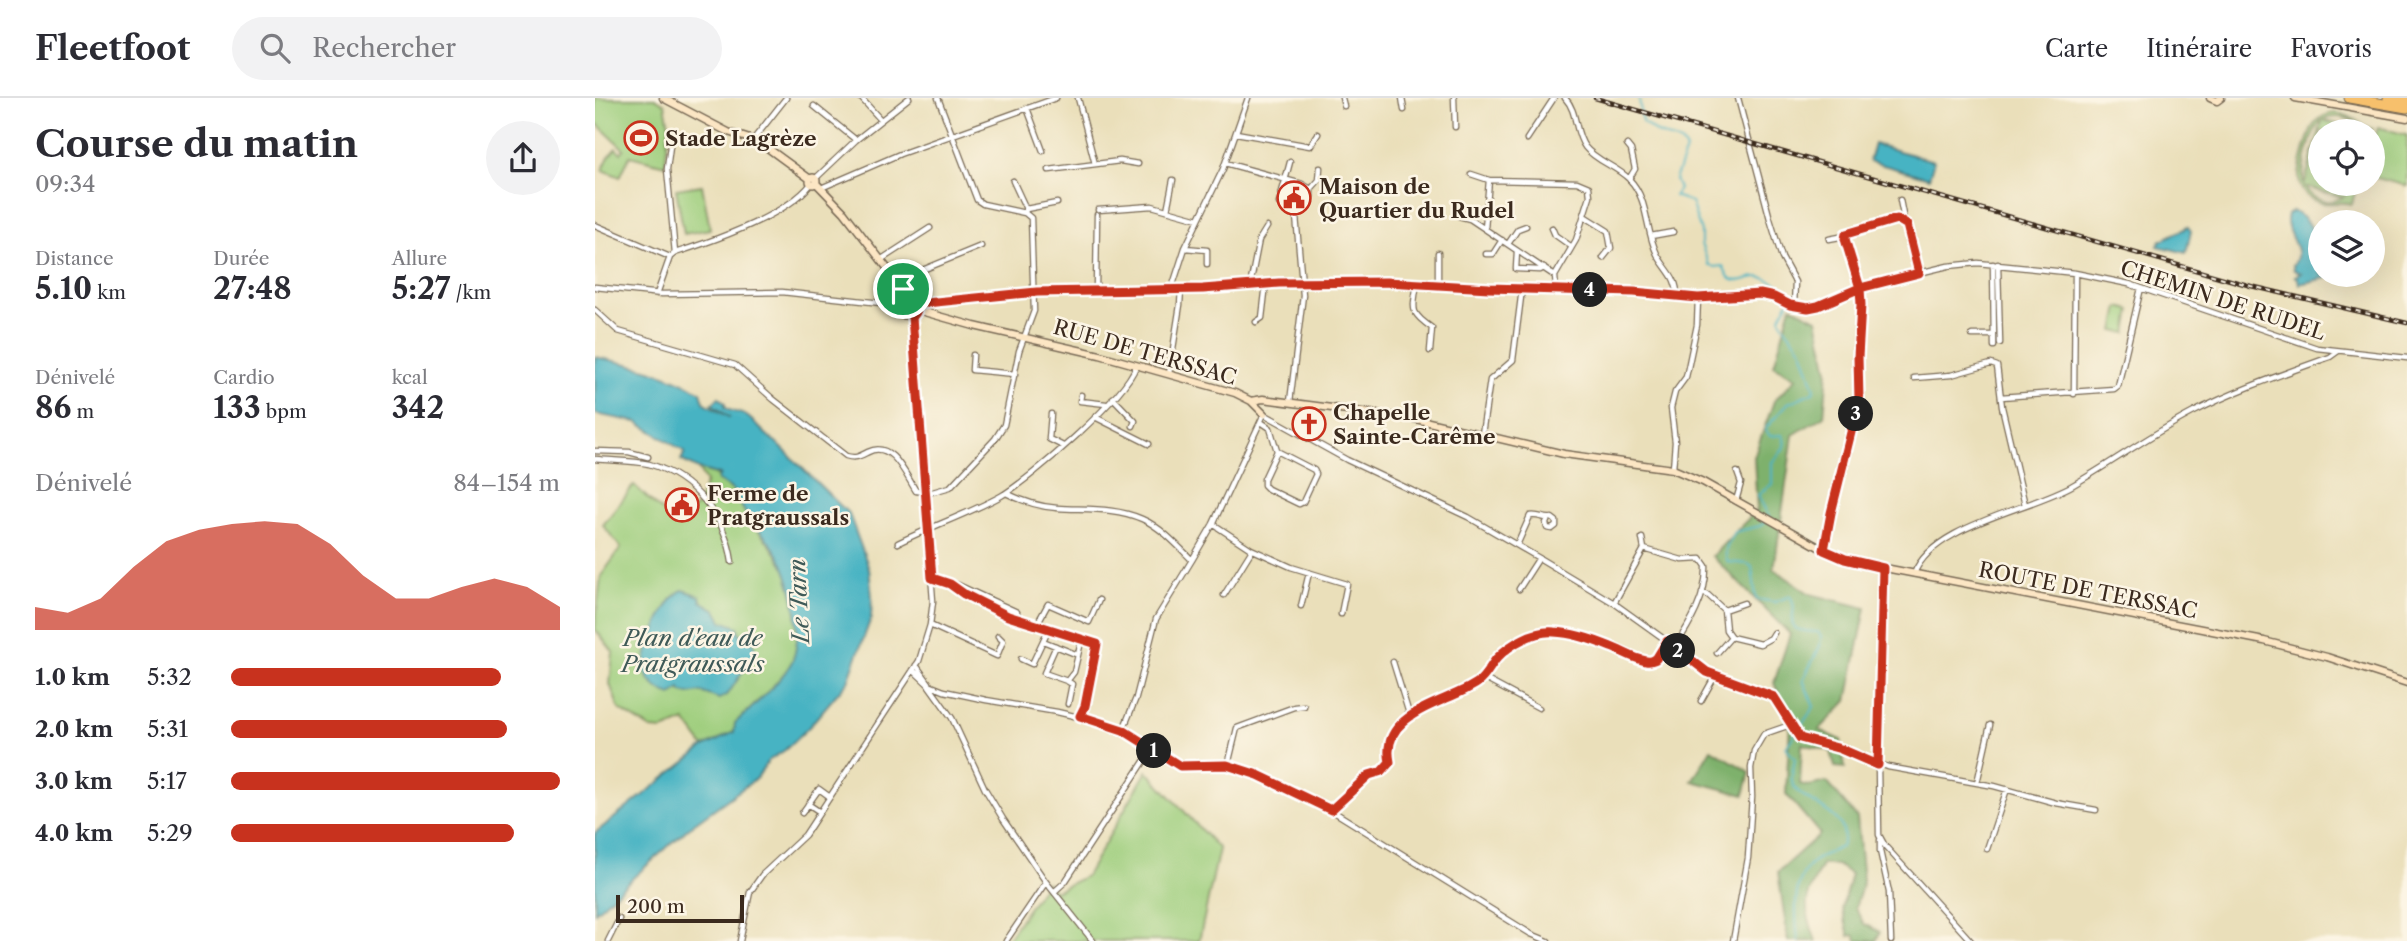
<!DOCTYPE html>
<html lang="fr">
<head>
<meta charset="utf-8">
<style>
  body { margin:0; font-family:"Libre Caslon Text",serif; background:#f2f2f3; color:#2b2b33; height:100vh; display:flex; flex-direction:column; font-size:26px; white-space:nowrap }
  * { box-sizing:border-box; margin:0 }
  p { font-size:23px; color:#7c7c81 }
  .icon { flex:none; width:38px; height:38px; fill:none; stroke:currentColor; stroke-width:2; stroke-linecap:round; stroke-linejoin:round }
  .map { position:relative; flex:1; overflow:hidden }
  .sheet { display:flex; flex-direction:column; background:#fff; width:595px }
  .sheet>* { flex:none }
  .buttons { position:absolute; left:1713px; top:21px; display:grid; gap:14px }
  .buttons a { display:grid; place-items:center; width:77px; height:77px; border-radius:50%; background:#fff; box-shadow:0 7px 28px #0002; font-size:35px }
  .scale { position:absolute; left:21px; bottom:18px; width:128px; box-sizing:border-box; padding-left:7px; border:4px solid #3b2a1e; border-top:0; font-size:19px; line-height:24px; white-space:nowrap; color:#3b2a1e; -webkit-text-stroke:5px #fcf5e5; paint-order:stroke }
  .pin { position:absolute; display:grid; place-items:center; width:60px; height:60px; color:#fff; margin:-30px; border:4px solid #fff; border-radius:50%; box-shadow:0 2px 7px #0007 }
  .km { position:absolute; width:35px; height:35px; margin:-18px; border-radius:50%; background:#222; color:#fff; font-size:19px; line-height:35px; text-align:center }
  .round { display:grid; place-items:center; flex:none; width:74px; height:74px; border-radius:37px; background:#f2f2f3 }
  .headline { display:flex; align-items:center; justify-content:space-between; height:119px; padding:0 35px }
  h1 { font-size:38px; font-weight:700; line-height:52px }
  .stats { display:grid; grid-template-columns:repeat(3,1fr); gap:10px; height:119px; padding:7px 35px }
  .stats div { display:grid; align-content:center }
  .stats b { font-size:30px; font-weight:700 }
  .stats small { font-size:19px; font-weight:400 }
  .stats p { font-size:19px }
  .chart { height:196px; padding:14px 35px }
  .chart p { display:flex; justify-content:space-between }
  .chart svg { width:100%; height:126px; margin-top:7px; fill:#c8321e; opacity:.7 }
  ul { padding:0 35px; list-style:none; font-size:23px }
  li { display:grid; grid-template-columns:112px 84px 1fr; align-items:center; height:52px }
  li i { height:18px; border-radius:9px; background:#c8321e }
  header { display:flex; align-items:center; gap:42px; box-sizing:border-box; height:98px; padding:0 35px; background:#fff; border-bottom:2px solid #e1e1e2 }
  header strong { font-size:33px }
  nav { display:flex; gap:38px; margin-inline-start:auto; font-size:24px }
  .search { width:490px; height:63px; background:#f2f2f3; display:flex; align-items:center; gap:18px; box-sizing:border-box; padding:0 24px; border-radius:38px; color:#7c7c81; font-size:26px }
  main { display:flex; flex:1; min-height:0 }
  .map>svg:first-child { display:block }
  .green { fill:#9ece7d; stroke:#6c7c4e; stroke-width:2; fill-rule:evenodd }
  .forest { fill:#7eb16c; stroke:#5c6e45; stroke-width:2 }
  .water { fill:#46b3c3; stroke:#406e70; stroke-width:2 }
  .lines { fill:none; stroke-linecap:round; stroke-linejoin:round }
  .stream { stroke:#46b3c3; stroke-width:2 }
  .street-casing { stroke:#786955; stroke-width:7 }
  .secondary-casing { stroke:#786955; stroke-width:9 }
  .highway-casing { stroke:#786955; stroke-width:11 }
  .street { stroke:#fff; stroke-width:4.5 }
  .secondary { stroke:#fce6c4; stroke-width:6 }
  .highway { stroke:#f7c06c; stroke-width:9 }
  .rail-casing { stroke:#3b2a1e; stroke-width:4.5 }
  .rail { stroke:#fcf5e5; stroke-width:2; stroke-dasharray:5; stroke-linecap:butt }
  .route-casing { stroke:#fff; stroke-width:14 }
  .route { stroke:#c8321e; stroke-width:9 }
  .labels { text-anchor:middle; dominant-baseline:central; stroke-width:5; stroke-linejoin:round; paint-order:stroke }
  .poi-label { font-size:21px; font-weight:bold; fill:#3b2a1e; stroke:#fcf5e5; text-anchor:start }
  .street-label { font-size:21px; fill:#3b2a1e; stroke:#fcf5e5 }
  .water-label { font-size:23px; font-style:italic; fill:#3f5a58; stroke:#fcf5e5 }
</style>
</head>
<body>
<header>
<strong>Fleetfoot</strong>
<div class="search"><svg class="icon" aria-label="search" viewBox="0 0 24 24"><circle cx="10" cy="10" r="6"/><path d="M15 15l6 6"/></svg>Rechercher</div>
<nav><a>Carte</a><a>Itinéraire</a><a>Favoris</a></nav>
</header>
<main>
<section class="sheet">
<div class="headline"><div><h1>Course du matin</h1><p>09:34</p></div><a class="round"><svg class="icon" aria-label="share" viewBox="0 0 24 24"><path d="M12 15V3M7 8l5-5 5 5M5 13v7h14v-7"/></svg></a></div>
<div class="stats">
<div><p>Distance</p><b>5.10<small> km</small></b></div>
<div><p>Durée</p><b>27:48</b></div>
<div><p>Allure</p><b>5:27<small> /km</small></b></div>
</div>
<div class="stats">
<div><p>Dénivelé</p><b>86<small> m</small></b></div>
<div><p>Cardio</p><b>133<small> bpm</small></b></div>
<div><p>kcal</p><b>342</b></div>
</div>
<div class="chart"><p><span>Dénivelé</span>84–154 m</p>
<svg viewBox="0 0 160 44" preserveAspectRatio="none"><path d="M0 44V36L10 38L20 33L30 22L40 13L50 9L60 7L70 6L80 7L90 14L100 25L110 33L120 33L130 29L140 26L150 29L160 36V44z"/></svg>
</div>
<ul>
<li><b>1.0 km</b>5:32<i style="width:82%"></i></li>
<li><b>2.0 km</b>5:31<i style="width:84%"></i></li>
<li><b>3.0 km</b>5:17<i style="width:100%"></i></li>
<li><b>4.0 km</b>5:29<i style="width:86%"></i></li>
</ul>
</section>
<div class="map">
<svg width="1812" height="843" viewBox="0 0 1812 843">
  <rect width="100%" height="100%" fill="#fcf5e5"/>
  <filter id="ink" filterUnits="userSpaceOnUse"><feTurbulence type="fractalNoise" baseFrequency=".0143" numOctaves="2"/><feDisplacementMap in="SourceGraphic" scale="14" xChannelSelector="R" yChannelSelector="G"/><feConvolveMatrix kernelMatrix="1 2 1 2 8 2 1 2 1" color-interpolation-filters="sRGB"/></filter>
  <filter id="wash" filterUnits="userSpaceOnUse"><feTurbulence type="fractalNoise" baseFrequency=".00686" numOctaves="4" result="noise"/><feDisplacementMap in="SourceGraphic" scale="28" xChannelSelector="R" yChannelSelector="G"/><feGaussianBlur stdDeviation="1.57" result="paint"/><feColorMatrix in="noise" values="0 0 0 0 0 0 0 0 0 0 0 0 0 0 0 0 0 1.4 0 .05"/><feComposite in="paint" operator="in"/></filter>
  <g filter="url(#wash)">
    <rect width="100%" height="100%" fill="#eadfba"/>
    <path class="green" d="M0,0H60L70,6L74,28L70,67L35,58L25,79L8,72C11,63 14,57 21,50L26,55L29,51L0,24Z
      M1740,15C1756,16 1764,27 1778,31L1777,33H1767C1759,19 1742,16 1728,22L1766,33H1726V86H1753L1750,98L1758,86H1762L1757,106C1742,102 1729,110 1715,100C1709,96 1705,89 1704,82C1703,71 1714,32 1721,24C1726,18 1732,16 1740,15ZM1726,23L1727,24L1709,87C1705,73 1716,34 1726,23ZM1710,89L1748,99C1734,107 1717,103 1710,89Z
      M1783,29L1812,37V88L1778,79V48Z
      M107,87L115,131L89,136L81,91Z
      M1524,209L1536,212L1532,235L1519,233Z
      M103,371C124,376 133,381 144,401C147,407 149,414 153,420C165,435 177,447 186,463C199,485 208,537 198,562C190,579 155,612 140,625V634L109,649L90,623L68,632L56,631L24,611L15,586L18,554L0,531L6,478L26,450L8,427L39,387L62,409L81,423L102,408L111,384Z
      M552,673L624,751L604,843H411L451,784L460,793L491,778Z"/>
    <path class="forest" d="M1196,208L1222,221L1233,272L1229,318L1198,337L1179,471L1215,496L1271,510L1252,603L1224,632L1246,642L1250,670L1240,669L1236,653L1207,646L1205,686L1213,688L1232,684L1262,720L1268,784L1260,810L1269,826L1285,834L1281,843H1263L1259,837L1254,838L1247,810L1256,776L1242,767H1227C1209,803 1207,804 1221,843H1193L1183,774L1225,736L1191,696L1195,623L1179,585L1195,536L1117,458L1162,412L1159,359L1179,303L1201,280L1179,267Z
      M1116,651L1155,674L1149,697L1097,683Z"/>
    <path class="water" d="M1279,46L1339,63L1334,80L1274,63Z
      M1698,113L1708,120L1725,140L1726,177H1744L1704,186L1703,180L1700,178L1706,175L1699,172L1698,167C1712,150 1687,137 1693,116Z
      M1593,129L1596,133L1591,155L1563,148L1565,143Z
      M0,259C36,266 75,275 106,294L109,304L135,320L117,306L124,299L130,305V309C137,315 146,314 153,319C163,327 170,337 181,344L254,416L274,470L277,499L276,520L253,583L213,630L190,652L173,663L162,680L97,727L0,814V735L109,649L139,634L140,625C155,612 191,579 198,561C208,534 199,493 188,466C181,450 168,436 156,423C141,406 148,394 123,383L122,380L125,377L103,371L86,362L90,354L42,324L0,316Z
      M88,492L105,498L106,503L121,512L127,523L143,529L144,535L159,545L160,555L133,596L124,601L106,594L94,596L86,594L85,591L77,597C65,594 52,584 50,571C48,555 72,496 88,492Z"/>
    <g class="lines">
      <path class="stream" d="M1044,0L1047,24L1060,34L1088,46L1091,52L1080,82L1084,91L1079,98L1096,104L1106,134V146L1114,167L1119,169L1128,168C1131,173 1132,180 1138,182C1147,185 1154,179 1162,179C1172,179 1186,187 1193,195L1194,202L1185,219L1188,227L1207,252L1220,291L1218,294L1193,305L1170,331L1175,338L1187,337C1194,348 1185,356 1177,364V386L1163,397L1174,419
        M1171,423L1165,428L1139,434C1134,443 1127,454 1133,464L1153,466L1157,469L1161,501L1180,504L1195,498C1208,517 1178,533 1223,534L1226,538L1225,548L1208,582L1219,609L1191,649L1200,661C1199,668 1196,677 1197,683C1201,706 1262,713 1246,749C1240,752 1233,755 1227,758C1195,775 1200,813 1203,843"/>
    </g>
  </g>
  <g filter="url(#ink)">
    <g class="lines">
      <defs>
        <path id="street" d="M266,0L285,21
          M483,0L500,66
          M747,0L749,8
          M807,0L809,12
          M859,0L860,29
          M970,0C983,14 979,34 990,49C1001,63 1021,68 1034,81C1054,101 1050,132 1062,156C1070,172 1083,179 1082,199
          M1143,0L1175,121L1187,160L1200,184L1199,208
          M219,8L261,42
          M432,10L448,53
          M641,35L715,48L723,36
          M932,41L959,0
          M158,42L191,0
          M1032,47L1036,52L1040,71L1034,81
          M75,48L72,71L80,155
          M630,65L707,86L716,91V105L701,118L708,197L695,304
          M454,72L525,63L543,66
          M876,76L894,82L982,84L994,89L995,98L981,142L960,178L961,192
          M221,80L261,42L314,0
          M418,83L431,111
          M226,90L305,56L461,0
          M716,91L724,82L725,70
          M1305,102L1308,117L1306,121
          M684,105L695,64
          M503,112L557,108L604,121
          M572,112L578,82
          M430,115L431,111L462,105
          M864,118L875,121L960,178
          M989,118L1013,133L1016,150L1008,160
          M0,127L75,159
          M957,130L960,137L977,149
          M890,131L894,82
          M1056,138L1078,134
          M1234,141L1250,138
          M913,146L923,131L931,128
          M590,150L612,152V166
          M922,153L921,171L945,172L949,170
          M843,155V187
          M891,156H898L907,142
          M75,159L80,155C118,143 191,118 216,86
          M287,161L335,130
          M1398,166L1399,248
          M1403,166L1405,245
          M303,182L386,148
          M822,185C818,212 814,214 837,230L835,253
          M655,188L664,142L672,129
          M0,189L67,196L187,194L304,207
          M577,190L590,150L628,71L653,0
          M501,192L502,117
          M62,196L75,159
          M321,206L442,194L608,191L684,185L792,184L894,190L1039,194L1103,200L1165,196L1179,199L1195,207L1213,210L1223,209L1258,191L1353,168L1383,165L1480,175L1534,186L1722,250L1812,260
          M0,212L23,233L140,267L178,301L251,358C261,361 265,358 273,354C297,342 310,376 321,393L334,395L355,389L400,341L409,327L424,253L439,213L436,120L430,115L388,106L382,102L343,0
          M661,224L667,220L671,186
          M1377,237H1399
          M378,257L377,272L420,276
          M574,276L585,207L586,191
          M1319,280L1356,277L1396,266L1402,268L1407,309L1430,407
          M1479,296L1480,175
          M486,297L485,303L511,306
          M1406,299L1519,291L1523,288L1546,190
          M518,300L540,323L538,328
          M456,316L454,341L468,348
          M500,319L554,346
          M666,324L675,330L682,353L669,381V387L673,391L704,406L708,404L721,376L719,372L682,353
          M887,336L895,282L918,262L927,191
          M0,353L34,354L53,359
          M0,361C17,363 37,362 54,366C99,379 131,420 137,464
          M1078,371L1080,344L1076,310L1080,294L1091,279L1093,270L1102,227L1103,200
          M411,395C427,403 444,409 462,410C491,412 519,409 547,421C566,429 583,448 597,462L618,426L669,316L752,362L873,419L944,460L1019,505L1072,543L1112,574L1179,599L1186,608L1197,630L1209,642L1246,651L1293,669L1399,688L1461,705L1501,712
          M1141,403L1146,385L1142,374
          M618,426L656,451L696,469L752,486L746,516
          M1047,440L1049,451L1087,462L1106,461L1111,468C1112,498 1095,526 1079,550
          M303,445C337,428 373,416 406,398C436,381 531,298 541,268
          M922,447L935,418C944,416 950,422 957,420L961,423V428L957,431L952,430L951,425L953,421
          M1229,452L1236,415L1264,302L1265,192L1250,138L1302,121L1312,127L1324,175
          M1288,470L1283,667L1284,737L1290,748L1376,843
          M1319,476C1337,427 1435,412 1478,387C1518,364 1555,337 1597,315C1641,292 1688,276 1735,259L1742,254
          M337,480C350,481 359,491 371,497C393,509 417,521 441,528L453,506L494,524L504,502
          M356,486L363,487L422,514L424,521
          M924,491L944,460
          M1107,495L1113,497L1129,512L1131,532L1136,539L1165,546L1176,540L1179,535
          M629,497L657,452
          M1019,505L1049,451
          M706,508L714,475
          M1129,512L1149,505
          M443,526L502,546L490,608L485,618
          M335,527L402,558L408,543L403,538
          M448,543L483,557L479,574L472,583L449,575L461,548
          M1122,555L1136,539
          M483,557L485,548
          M426,561L437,566L454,530
          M798,564L815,619
          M321,567L334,585
          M318,572L334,587L349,593L391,602L462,614L505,624L528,632L585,668L632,667L663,677L736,712L936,836L953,843
          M888,580L944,610
          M472,583L477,586L473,606
          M334,588L357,620L390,691L408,721L451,784L498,843
          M1106,603L1120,578
          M528,632L541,600L561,521L597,462
          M552,659H568
          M633,667L642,630L699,609L709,608
          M1382,685L1395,627
          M213,706L225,714
          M736,712L774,677L787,673L795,664C785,615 852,605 882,585C891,579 895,568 902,560C915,546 939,532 958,533C978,535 1002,543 1020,551C1031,555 1043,563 1055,563L1061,561L1072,543
          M207,715L224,691L235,699
          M1285,742V753L1294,794L1296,843
          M1392,751L1412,691
          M460,793L470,784L552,659V648
          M13,843L24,821
          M145,843L155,794L167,777L210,737L324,563L335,527L338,503L317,219
          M411,843L451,784
          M1138,843L1153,760L1157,699L1156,670L1159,653L1169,636L1195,627"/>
        <path id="secondary" d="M68,0L133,34L158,42L174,51L215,81
          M1615,0L1622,3L1626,0
          M1700,0L1812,20
          M214.5 83a3.5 3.5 0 1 1 7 0a3.5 3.5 0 1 1-7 0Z
          M221,85L249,114L316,201
          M304 209a9 9 0 1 1 18 0a9 9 0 1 1-18 0Z
          M322,212L379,228L505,257L640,295L656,303L668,301L821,321L969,356L1078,371L1108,384L1229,452L1264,465L1669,543L1732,559L1812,585
          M656,303L669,316"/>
        <path id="highway" d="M1754,0L1812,10
          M1793,0L1812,3"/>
      </defs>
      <use href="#street" class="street-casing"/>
      <use href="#secondary" class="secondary-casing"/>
      <use href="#highway" class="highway-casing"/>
      <use href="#street" class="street"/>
      <use href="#secondary" class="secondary"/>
      <use href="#highway" class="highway"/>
      <defs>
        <path id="rail" d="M1000,0L1656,188L1812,225"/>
      </defs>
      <use href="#rail" class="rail-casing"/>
      <use href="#rail" class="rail"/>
    </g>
  </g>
  <g class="lines" filter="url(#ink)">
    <defs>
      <path id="route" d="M308,191C315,200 329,209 317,219L337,480L355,486L369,496L413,518L502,546L490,608L485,618L528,632L585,668L632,667L663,677L736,712L774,677L787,673L795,664C784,614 853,605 882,585C891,579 895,568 902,560C915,546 940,532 959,534C978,535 999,542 1016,549C1027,553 1039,561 1051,563C1056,564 1056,563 1061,561L1072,543L1112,574L1179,599L1205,640L1246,651L1283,667L1288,470L1250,461L1229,452L1236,415L1264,302L1263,259L1266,207L1265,190L1324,175L1312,127L1302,121L1251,136L1250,141L1265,190L1223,208L1213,210L1195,207L1179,199L1165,196L1103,200L1039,194L894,190L792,184L684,185L608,191L442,194L321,206L313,200L307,202L308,191"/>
    </defs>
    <use href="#route" class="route-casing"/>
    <use href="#route" class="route"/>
  </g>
  <defs>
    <symbol id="stadium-ring" viewBox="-11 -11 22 22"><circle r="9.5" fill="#fcf5e5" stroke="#c8321e" stroke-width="1.5"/><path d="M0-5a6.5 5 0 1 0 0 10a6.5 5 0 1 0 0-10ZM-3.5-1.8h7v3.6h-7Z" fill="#c8321e"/></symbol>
    <symbol id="civic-ring" viewBox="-11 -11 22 22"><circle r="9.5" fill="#fcf5e5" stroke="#c8321e" stroke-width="1.5"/><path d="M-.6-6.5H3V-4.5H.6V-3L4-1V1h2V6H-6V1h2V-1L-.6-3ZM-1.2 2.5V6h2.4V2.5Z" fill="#c8321e"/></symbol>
    <symbol id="church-ring" viewBox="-11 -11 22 22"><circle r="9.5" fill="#fcf5e5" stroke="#c8321e" stroke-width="1.5"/><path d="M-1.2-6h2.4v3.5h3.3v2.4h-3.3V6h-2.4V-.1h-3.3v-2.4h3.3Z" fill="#c8321e"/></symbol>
  </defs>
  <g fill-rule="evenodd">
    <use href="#stadium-ring" x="27" y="21" width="38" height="38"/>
    <use href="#civic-ring" x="680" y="81" width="38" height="38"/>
    <use href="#church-ring" x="695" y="307" width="38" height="38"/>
    <use href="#civic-ring" x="68" y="388" width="38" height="38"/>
  </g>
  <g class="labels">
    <g class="poi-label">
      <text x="70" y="40">Stade Lagrèze</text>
      <text x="724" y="88">Maison de<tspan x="724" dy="24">Quartier du Rudel</tspan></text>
      <text x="738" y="314">Chapelle<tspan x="738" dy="24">Sainte-Carême</tspan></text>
      <text x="112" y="395">Ferme de<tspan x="112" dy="24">Pratgraussals</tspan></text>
    </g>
    <g class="street-label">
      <text transform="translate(1628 202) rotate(18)">CHEMIN DE RUDEL</text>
      <text transform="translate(550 254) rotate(16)">RUE DE TERSSAC</text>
      <text transform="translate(1493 492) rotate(11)">ROUTE DE TERSSAC</text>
    </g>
    <g class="water-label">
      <text transform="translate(204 503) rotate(-93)">Le Tarn</text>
      <text x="98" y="540">Plan d'eau de<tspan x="98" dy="26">Pratgraussals</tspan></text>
    </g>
  </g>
</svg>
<div class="buttons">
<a><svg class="icon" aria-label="locate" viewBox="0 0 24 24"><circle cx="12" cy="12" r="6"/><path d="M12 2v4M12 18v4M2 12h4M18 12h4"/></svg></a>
<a><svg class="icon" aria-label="layers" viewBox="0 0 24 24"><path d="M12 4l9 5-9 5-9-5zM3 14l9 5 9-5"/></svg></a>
</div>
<div class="scale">200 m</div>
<div class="pin" style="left:308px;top:191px;background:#1e9e55"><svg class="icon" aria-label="arrive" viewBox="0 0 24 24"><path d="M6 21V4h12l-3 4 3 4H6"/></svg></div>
<b class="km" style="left:559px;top:653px">1</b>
<b class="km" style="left:1083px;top:553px">2</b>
<b class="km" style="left:1261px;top:316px">3</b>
<b class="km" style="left:995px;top:192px">4</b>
</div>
</main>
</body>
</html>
